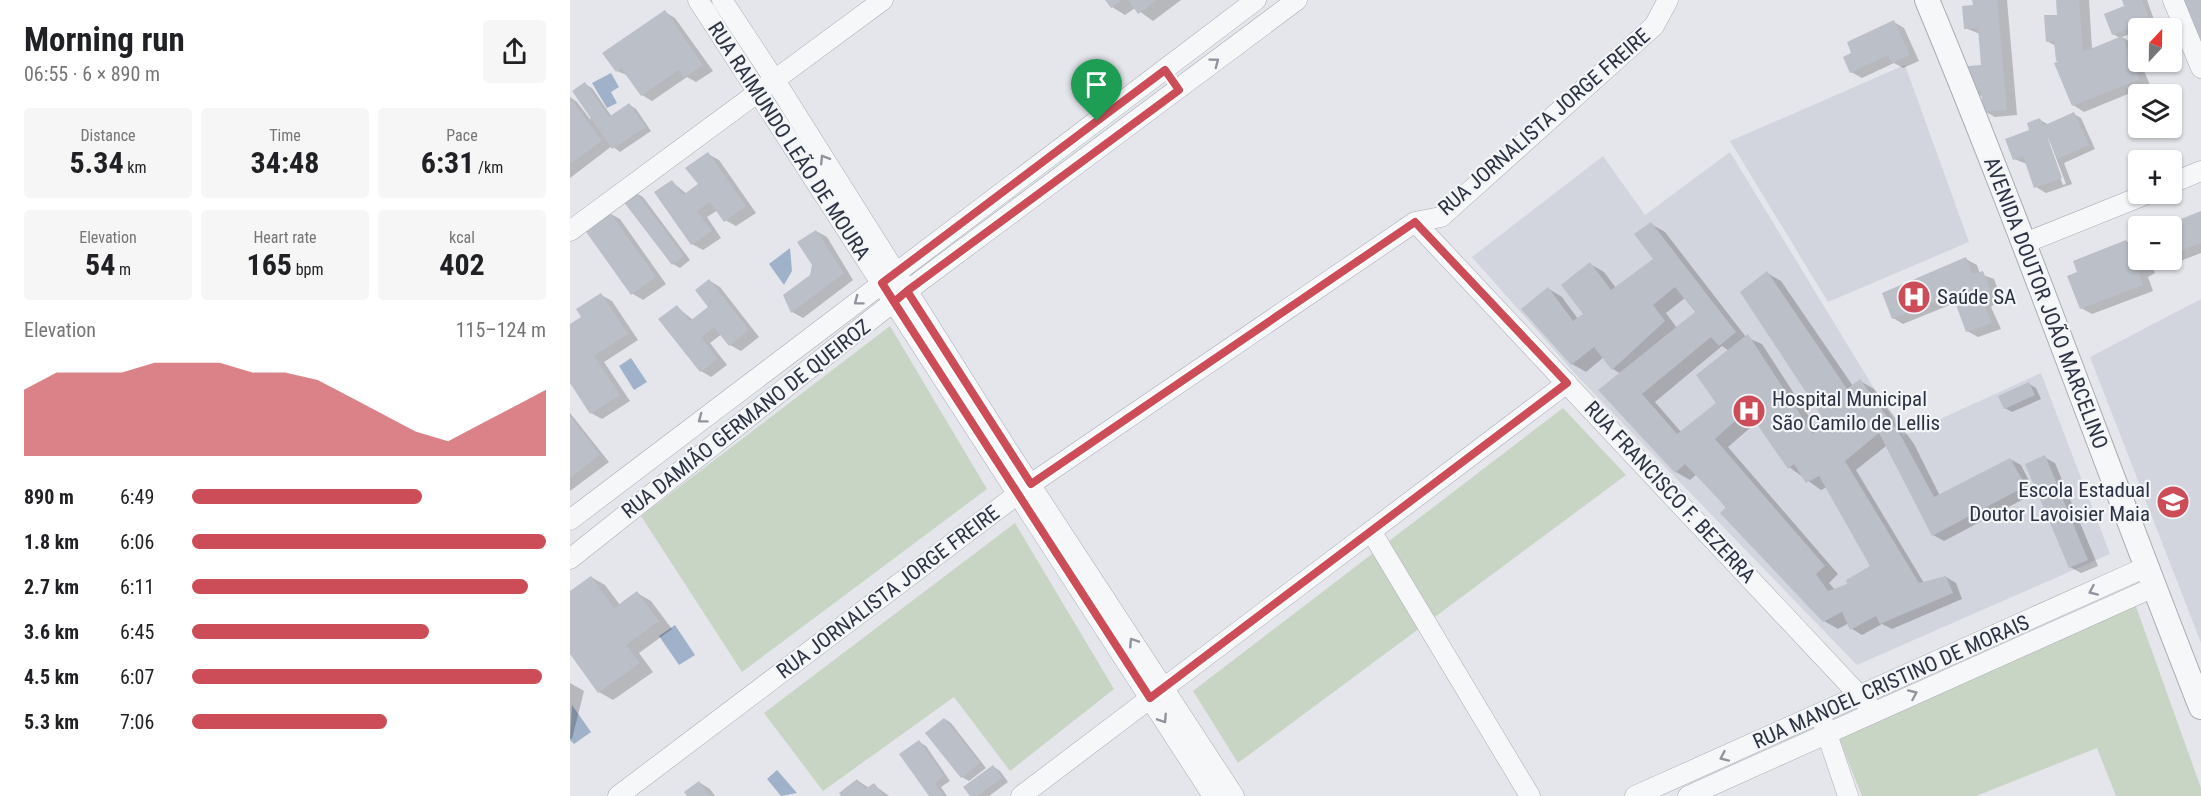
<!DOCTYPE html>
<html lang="en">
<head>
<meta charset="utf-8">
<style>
  body { margin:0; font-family:"Roboto Condensed",sans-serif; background:#f6f6f6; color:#202124; height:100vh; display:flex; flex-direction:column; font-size:22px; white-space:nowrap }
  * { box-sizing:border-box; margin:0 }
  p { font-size:20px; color:#757577 }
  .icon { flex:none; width:33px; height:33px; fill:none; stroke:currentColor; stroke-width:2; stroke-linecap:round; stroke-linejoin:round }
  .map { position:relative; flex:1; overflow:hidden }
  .panel { display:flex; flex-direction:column; background:#fff; width:570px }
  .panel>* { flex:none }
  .needle { width:39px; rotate:22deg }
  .controls { position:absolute; left:1558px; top:18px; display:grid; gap:12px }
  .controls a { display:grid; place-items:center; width:54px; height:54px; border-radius:6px; background:#fff; box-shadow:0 2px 4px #0004; font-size:30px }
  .pin { position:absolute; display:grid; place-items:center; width:51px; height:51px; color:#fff; margin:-62px -26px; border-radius:50% 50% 50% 0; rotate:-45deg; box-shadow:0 0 6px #0007 }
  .pin .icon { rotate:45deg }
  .round { display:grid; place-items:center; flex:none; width:63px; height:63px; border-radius:6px; background:#f6f6f6 }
  .headline { display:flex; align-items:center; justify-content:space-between; height:102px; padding:0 24px }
  h1 { font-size:33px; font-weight:700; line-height:45px }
  .figures { display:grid; grid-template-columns:repeat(3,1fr); gap:9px; height:102px; padding:6px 24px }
  .figures div { display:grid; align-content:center; border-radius:6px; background:#f6f6f6; text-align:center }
  .figures b { font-size:30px; font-weight:700 }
  .figures small { font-size:16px; font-weight:400 }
  .figures p { font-size:16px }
  .chart { height:168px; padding:12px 24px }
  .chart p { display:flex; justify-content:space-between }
  .chart svg { width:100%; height:108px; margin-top:6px; fill:#cc4d57; opacity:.7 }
  ul { padding:0 24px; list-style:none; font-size:20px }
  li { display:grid; grid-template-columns:96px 72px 1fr; align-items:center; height:45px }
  li i { height:15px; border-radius:8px; background:#cc4d57 }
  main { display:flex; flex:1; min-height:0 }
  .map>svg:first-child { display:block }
  .built { fill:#d2d5dd }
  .green { fill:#c8d5c5 }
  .water { fill:#a0b1ca }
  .shadow { fill:#0003; fill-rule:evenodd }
  .building { fill:#bbbfc8; fill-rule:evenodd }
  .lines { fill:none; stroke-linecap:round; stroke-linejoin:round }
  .minor-casing { stroke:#a9acb5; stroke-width:21 }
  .tertiary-casing { stroke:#a9acb5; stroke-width:26 }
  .minor { stroke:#f6f7f9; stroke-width:20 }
  .tertiary { stroke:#f6f7f9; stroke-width:24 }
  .oneway { stroke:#90949e }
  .route-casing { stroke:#fff; stroke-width:12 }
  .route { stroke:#cc4d57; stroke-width:8 }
  .labels { text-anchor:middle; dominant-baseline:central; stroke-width:4.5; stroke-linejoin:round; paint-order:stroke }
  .street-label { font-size:21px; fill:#2b3243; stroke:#f3f5f8 }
  .poi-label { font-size:21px; fill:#2b3243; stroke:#f3f5f8; text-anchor:start }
</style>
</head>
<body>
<main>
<section class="panel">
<div class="headline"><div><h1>Morning run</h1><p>06:55 · 6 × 890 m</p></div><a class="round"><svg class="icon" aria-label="share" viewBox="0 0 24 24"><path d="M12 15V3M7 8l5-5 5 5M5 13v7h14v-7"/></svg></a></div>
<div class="figures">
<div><p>Distance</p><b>5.34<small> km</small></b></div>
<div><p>Time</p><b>34:48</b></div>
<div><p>Pace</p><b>6:31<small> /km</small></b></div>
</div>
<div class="figures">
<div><p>Elevation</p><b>54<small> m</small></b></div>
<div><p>Heart rate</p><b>165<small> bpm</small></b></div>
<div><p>kcal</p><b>402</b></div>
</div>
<div class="chart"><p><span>Elevation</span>115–124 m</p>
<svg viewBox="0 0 160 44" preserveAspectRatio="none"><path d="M0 44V17L10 10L20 10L30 10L40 6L50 6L60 6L70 10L80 10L90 13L100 20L110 27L120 34L130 38L140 31L150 24L160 17V44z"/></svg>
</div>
<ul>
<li><b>890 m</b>6:49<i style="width:65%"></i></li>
<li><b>1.8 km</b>6:06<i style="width:100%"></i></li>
<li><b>2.7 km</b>6:11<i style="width:95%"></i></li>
<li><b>3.6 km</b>6:45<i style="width:67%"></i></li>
<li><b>4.5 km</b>6:07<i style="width:99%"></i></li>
<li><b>5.3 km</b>7:06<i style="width:55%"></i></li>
</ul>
</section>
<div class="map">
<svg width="1631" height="796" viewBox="0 0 1631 796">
  <rect width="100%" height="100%" fill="#e4e6eb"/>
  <path class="built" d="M1335,65L1399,242L1258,302L1160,141Z
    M1160,152L1333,436L1471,373L1540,554L1287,665L1008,377L902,257L1033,156L1075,215Z
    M1631,299V643L1520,357Z"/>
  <path class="green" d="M320,326L417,489L172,672L71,516Z
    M993,408L1056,475L668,763L623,691Z
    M445,523L544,689L440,771L384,697L253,791L194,713Z
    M1564,601L1631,788V796H1546L1527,748L1406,796H1292L1266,731Z"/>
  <path class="water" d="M41,73L49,87L41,92L47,103L37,108L22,83Z
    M220,248L222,271L214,285L199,264Z
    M61,358L77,382L64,390L49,366Z
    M105,625L125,655L109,665L89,636Z
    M2,705L21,732L4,744L0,740Z
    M207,770L227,793L211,796L197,779Z"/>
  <path class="shadow" d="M536,0H611L583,21L565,8L555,15L542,7Z
    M1404,0H1437L1447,115L1425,117L1414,111L1413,97L1402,91L1413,67L1410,34L1395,28L1404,6Z
    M1487,0H1519L1522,49L1550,38L1543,34L1556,7L1554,0H1577L1586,25L1569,28V31L1552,37L1566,45L1569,35V62H1596L1597,65L1580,71L1572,66L1580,85L1514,112L1503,105L1491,62L1487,60L1486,46L1477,41L1489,16Z
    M95,12L105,18L143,71L126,82L117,77L82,101L72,95L59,76L47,71Z
    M1324,22L1334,28L1349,61L1333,68L1324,63L1292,78L1281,72L1283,53Z
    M15,84L22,88L42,117L60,105L66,109L81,131L50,152L42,146L0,178V97L7,102L20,119L22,117Z
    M1504,114L1511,118L1525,149L1494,163L1502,184L1476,193L1466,187L1457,164L1444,159L1470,120L1479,125ZM1471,126H1474L1496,184L1493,185Z
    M138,154L149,160L186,213L166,226L155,220L148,210L137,217L151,238L133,250L122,244L102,182L117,194L130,185Z
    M66,193L73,197L120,260L110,268L103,264Z
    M39,213L50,219L96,284L73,300L63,294L16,229Z
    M1631,213V253L1610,261L1602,256V226H1596Z
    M1081,224L1095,232L1176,337L1192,344L1249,432L1260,426L1197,273L1211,281L1283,386L1290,381L1304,389L1344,444L1370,496L1440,459L1451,465L1465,493L1374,541L1363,535L1316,446L1286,470L1354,583L1376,577L1386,583L1392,599L1322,629L1312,624L1292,635L1282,629L1279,623L1268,629L1254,621L1127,474L1120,480L1106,472L1030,391L1051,374L1043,369L1034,357L1016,372L1002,364L979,289L992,297L1008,319L1015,314L1020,264L1034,272L1046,288L1085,260ZM1115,298L1127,313L1107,328L1096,313ZM1152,346L1159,351L1148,403L1111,432L1085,402ZM1187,422L1219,467L1251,490L1257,487L1302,567L1277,585L1265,590L1259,583L1268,574L1158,447Z
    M246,231L257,237L283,280L233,318L222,312L214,296L241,275Z
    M1556,241L1569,250V260H1580L1585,273L1578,277L1583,291L1522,314L1511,308L1509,273Z
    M1396,259L1407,265L1410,274L1424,279L1431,298L1421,307L1431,329L1408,337L1397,331L1387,302L1333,324L1323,318Z
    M140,281L150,287L189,337L171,351L160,345L152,334L140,343L157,365L141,377L131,371L107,307L123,320L140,307Z
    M31,295L42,301L68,340L34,362L60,401L32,419L21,413L0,381V326L13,318Z
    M1459,384L1466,388L1471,399L1442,412L1435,408Z
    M0,413L39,462L0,491Z
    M1474,457L1485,463L1528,566L1511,573L1500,567Z
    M21,577L35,585L50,605L67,593L81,601L102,629L69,653L83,672L43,700L29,692L0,651V592Z
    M0,683L14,691L2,739L0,738Z
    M375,719L381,723L416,768L399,781L392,777Z
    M349,742L356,746L380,781L371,787L377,796H361Z
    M424,767L430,771L438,782L419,796H402Z
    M287,780L299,788L304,785L319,796H273Z
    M130,783L140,789L145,796H119Z"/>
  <path class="building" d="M535,0H552L541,8Z
    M558,0H587L568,14Z
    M1402,0H1427L1437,110L1413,112L1411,91H1401L1398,66L1411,65L1408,28L1394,29L1392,6L1403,5Z
    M1486,0H1509L1513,52L1552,36L1570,79L1502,106L1484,63L1491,60L1486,61L1484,41L1476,42L1474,15H1487Z
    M1552,0H1572L1580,21L1542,35L1534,14L1554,6Z
    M1613,0H1631V43Z
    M95,10L133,65L114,78L109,70L71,96L51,68L46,72L32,53Z
    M1324,20L1340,55L1322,63L1318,55L1280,73L1273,57L1281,53L1277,42Z
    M1569,34V58L1561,37Z
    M1570,62H1590L1572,68Z
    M15,82L39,117L59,103L76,127L42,149L2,91Z
    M0,98L32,141L0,164Z
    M1504,112L1519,145L1488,159L1477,136L1492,178L1464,188L1453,156L1443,160L1435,139L1459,130L1457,123L1470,118L1473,126Z
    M138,152L176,206L154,222L140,202L127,211L142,231L121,245L84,192L102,180L113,195L128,184L115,168Z
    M66,192L114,256L102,265L53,201Z
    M39,211L86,277L61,295L14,229Z
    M1631,211V243L1602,254V226H1593Z
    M1081,222L1166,332L1149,346L1141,337L1072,394L1107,434L1146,403L1126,375L1178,334L1243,434L1258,426L1170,292L1197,271L1277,389L1290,379L1331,436L1364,497L1440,458L1456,486L1362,536L1309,433L1275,461L1349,583L1376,576L1383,593L1310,624L1306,616L1280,630L1272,612L1253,622L1150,513L1156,507L1115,464L1105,473L1028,390L1125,312L1105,287L1083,305L1095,321L1042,370L1024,347L1001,365L951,309L978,287L1003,321L1013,314L991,285L1020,262L1041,290L1083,259L1064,234ZM1177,410L1218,469L1224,464L1236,483L1249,476L1300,566L1276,580L1277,584L1258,591L1246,574L1255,566L1145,439Z
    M246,230L274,273L221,313L213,295L240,275L242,265L227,242Z
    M1556,240L1561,251L1568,248L1569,260H1573L1576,267L1568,271L1573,285L1510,309L1497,276L1507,272L1503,261Z
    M1396,257L1402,274L1413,271L1421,292L1412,301L1422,323L1396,332L1382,294L1322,319L1312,293Z
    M139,279L179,330L159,346L144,327L131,337L148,359L130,372L88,319L107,305L120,321L138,307L125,290Z
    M31,293L58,334L24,356L50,395L20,414L0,383V324L11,317L6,309Z
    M1459,382L1465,395L1434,409L1428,396Z
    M0,416L30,455L0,478Z
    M1475,455L1518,560L1499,568L1455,464Z
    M21,576L44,608L67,591L89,621L56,645L70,663L28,693L0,654V591Z
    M374,718L410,763L391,778L355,733Z
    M349,740L374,776L365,783L374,796H359L329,754Z
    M423,765L432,778L407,796H400L393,787Z
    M287,779L295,789L304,783L314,796H271L269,793Z
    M129,781L140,796H117L114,792Z"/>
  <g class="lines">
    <defs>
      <path id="minor" d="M128,0L643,796
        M152,0L204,79L437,449L664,796
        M1603,0L1631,68
        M1602,183L1631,171
        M845,222L1304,711
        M0,231L313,0
        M1455,243L1577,194
        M0,520L686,0
        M801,531L960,796
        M0,559L337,291L727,0
        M1253,722L1278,796
        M48,796L461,484L845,222L871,217L1084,26L1098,0
        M451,796L997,383
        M1065,796L1576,567
        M1118,796L1584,587"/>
      <path id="tertiary" d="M1357,0C1454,233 1538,472 1631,707"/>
    </defs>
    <use href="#minor" class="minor-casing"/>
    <use href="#tertiary" class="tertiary-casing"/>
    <use href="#minor" class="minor"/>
    <use href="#tertiary" class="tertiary"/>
  </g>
  <defs><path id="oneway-chevron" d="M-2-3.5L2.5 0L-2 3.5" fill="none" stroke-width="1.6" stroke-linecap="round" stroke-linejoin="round" transform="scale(1.5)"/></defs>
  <g class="oneway">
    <use href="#oneway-chevron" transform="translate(645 62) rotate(-37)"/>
    <use href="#oneway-chevron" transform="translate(254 159) rotate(-122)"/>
    <use href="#oneway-chevron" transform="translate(288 301) rotate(143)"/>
    <use href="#oneway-chevron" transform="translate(132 419) rotate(143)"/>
    <use href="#oneway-chevron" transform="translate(1523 591) rotate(156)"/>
    <use href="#oneway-chevron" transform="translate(563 642) rotate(-123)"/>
    <use href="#oneway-chevron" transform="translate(1343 694) rotate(-24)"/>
    <use href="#oneway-chevron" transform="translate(593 719) rotate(57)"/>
    <use href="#oneway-chevron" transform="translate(1154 757) rotate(156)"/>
  </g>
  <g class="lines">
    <defs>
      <path id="route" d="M527,121L312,283L324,302L337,291L461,484L845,222L997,383L580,698L324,302L337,291L609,90L595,70L527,121"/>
    </defs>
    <use href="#route" class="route-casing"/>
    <use href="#route" class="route"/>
  </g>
  <defs>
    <symbol id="hospital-disc" viewBox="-11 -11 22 22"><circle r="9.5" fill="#cc4d57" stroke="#f3f5f8"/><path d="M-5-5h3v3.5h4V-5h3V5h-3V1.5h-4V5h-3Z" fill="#fff"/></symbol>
    <symbol id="school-disc" viewBox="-11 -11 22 22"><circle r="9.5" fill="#cc4d57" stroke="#f3f5f8"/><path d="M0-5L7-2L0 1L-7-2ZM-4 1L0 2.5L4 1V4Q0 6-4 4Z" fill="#fff"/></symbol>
  </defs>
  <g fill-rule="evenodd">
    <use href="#hospital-disc" x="1325" y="278" width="38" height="38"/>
    <use href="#hospital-disc" x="1160" y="392" width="38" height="38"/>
    <use href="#school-disc" x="1584" y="483" width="38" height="38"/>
  </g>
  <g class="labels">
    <g class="street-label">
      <text transform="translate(974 122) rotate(-41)">RUA JORNALISTA JORGE FREIRE</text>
      <text transform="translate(219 141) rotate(57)">RUA RAIMUNDO LEÃO DE MOURA</text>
      <text transform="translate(1476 303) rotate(69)">AVENIDA DOUTOR JOÃO MARCELINO</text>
      <text transform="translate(176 419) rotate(-38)">RUA DAMIÃO GERMANO DE QUEIROZ</text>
      <text transform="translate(1100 492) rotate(47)">RUA FRANCISCO F. BEZERRA</text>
      <text transform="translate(318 592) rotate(-37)">RUA JORNALISTA JORGE FREIRE</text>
      <text transform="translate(1321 682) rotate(-24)">RUA MANOEL CRISTINO DE MORAIS</text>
    </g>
    <g class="poi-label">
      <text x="1367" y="297">Saúde SA</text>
      <text x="1202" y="399">Hospital Municipal<tspan x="1202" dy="24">São Camilo de Lellis</tspan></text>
      <text x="1580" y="490" text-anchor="end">Escola Estadual<tspan x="1580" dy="24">Doutor Lavoisier Maia</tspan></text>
    </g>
  </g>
</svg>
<div class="controls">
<a><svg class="needle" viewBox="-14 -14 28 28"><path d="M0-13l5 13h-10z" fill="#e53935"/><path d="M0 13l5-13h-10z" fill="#757577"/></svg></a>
<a><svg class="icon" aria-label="layers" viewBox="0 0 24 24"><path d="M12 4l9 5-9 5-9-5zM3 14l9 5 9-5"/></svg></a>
<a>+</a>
<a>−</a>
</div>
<div class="pin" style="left:527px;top:121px;background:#1e9e55"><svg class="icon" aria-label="arrive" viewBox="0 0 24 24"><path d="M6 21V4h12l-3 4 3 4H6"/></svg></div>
</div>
</main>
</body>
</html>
